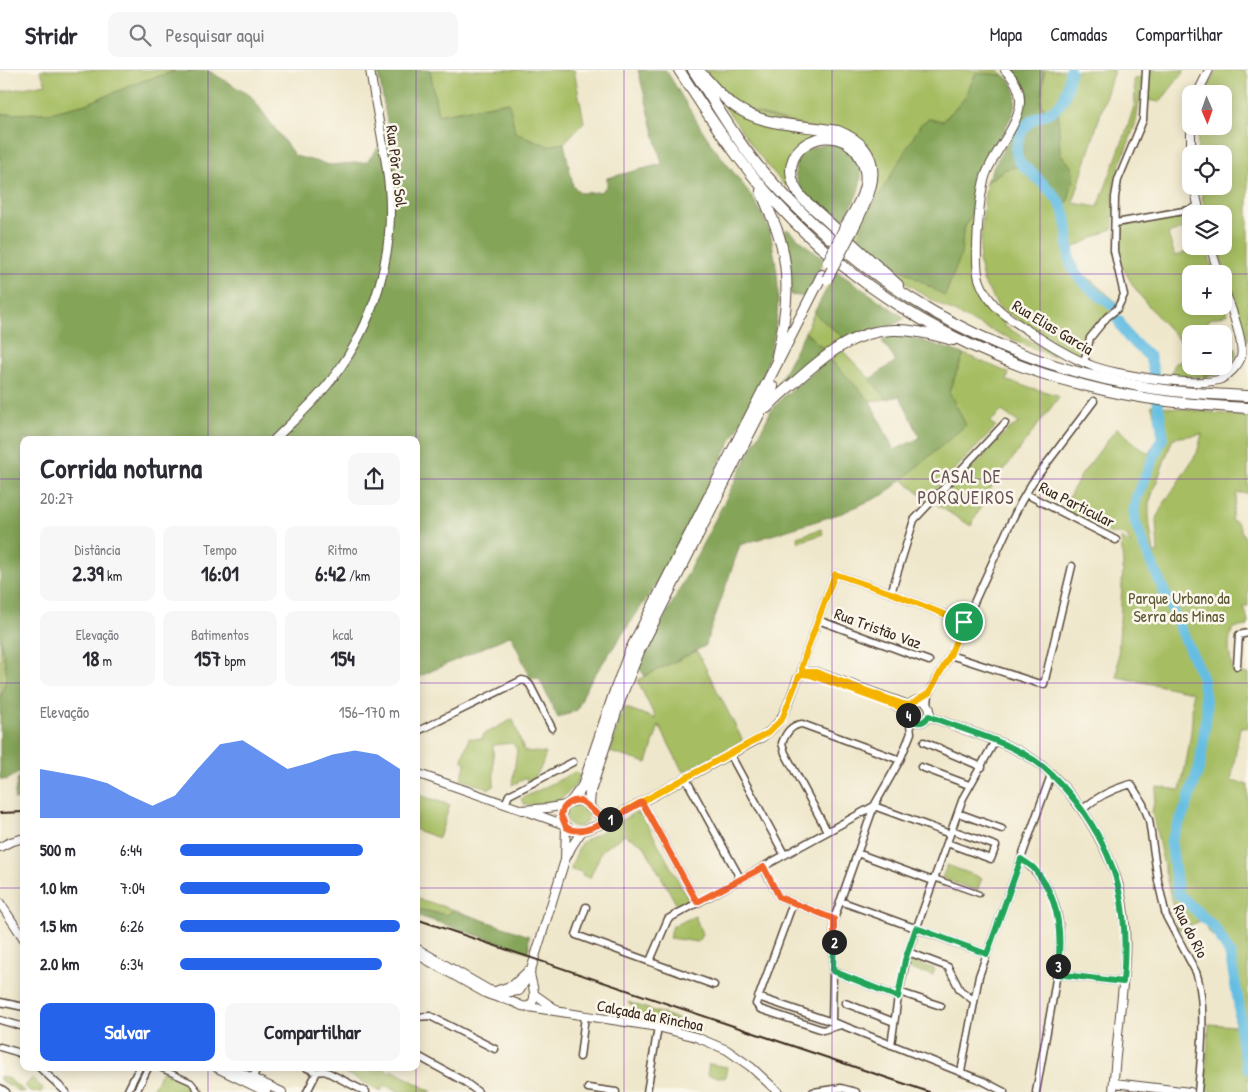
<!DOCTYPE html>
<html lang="pt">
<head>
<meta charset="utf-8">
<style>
  body { margin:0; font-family:"Patrick Hand",sans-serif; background:#f7f7f7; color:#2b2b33; height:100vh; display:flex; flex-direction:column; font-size:19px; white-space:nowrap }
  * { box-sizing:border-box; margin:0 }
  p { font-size:16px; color:#7c7c81 }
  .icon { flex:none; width:28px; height:28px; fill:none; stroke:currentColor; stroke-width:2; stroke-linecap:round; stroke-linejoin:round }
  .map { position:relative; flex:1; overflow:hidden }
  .sheet { position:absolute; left:20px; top:366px; width:400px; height:635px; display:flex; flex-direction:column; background:#fff; border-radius:10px; box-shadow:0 2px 12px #0003 }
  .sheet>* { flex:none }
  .needle { width:32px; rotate:178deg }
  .fabs { position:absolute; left:1182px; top:15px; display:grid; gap:10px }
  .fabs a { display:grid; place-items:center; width:50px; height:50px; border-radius:10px; background:#fff; box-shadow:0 2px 12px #0003; font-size:25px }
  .pin { position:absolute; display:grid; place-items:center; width:42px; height:42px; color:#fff; margin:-21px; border:2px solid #fff; border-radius:50%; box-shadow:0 1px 5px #0007 }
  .km { position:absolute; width:25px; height:25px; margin:-12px; border-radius:50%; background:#222; color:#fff; font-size:14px; line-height:25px; text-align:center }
  .round { display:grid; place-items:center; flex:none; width:52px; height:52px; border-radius:10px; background:#f7f7f7 }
  .head { display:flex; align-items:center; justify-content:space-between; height:85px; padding:0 20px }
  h1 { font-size:28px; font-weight:800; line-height:38px }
  .metrics { display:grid; grid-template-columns:repeat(3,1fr); gap:8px; height:85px; padding:5px 20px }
  .metrics div { display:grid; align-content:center; border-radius:10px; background:#f7f7f7; text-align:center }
  .metrics b { font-size:21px; font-weight:800 }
  .metrics small { font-size:14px; font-weight:400 }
  .metrics p { font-size:14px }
  .chart { height:140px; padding:10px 20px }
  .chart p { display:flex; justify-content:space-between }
  .chart svg { width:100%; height:90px; margin-top:5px; fill:#2563eb; opacity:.7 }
  .primary-button { display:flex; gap:10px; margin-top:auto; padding:10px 20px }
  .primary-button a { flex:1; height:58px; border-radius:10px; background:#2563eb; color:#fff; font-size:20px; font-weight:800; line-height:58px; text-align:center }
  .primary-button a+a { background:#f7f7f7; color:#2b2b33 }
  ul { padding:0 20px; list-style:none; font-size:16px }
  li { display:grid; grid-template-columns:80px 60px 1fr; align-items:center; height:38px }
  li i { height:12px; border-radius:6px; background:#2563eb }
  header { display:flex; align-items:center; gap:30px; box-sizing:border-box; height:70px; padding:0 25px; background:#fff; border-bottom:1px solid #e1e1e2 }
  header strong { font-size:24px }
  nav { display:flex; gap:28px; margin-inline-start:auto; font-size:18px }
  .search { width:350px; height:45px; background:#f7f7f7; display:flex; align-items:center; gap:12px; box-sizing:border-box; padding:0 18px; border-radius:10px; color:#7c7c81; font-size:19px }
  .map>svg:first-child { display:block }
  .green { fill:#a6bd62; stroke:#707440; fill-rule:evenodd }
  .forest { fill:#84a458; stroke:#60673b }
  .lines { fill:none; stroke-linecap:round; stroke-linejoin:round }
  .river { stroke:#65bee2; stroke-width:11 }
  .pedestrian-casing { stroke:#564638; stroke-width:7 }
  .minor-casing { stroke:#564638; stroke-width:9 }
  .tertiary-casing { stroke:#564638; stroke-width:10 }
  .trunk-casing { stroke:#564638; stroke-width:12 }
  .pedestrian { stroke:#fff; stroke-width:4.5 }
  .minor { stroke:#fff; stroke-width:6 }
  .tertiary { stroke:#fff; stroke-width:8 }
  .trunk { stroke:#fff; stroke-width:10 }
  .rail { stroke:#3b2a1e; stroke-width:2 }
  .trunk-bridge-casing { stroke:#564638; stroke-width:12; stroke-linecap:butt }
  .trunk-bridge { stroke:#fff; stroke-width:10 }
  .split-1-casing { stroke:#fff; stroke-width:10 }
  .split-2-casing { stroke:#fff; stroke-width:10 }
  .split-3-casing { stroke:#fff; stroke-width:10 }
  .split-4-casing { stroke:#fff; stroke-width:10 }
  .split-5-casing { stroke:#fff; stroke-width:10 }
  .split-1 { stroke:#f5b400; stroke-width:6 }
  .split-2 { stroke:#f0652b; stroke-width:6 }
  .split-3 { stroke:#22a559; stroke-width:6 }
  .split-4 { stroke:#22a559; stroke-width:6 }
  .split-5 { stroke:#f5b400; stroke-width:6 }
  .grid { fill:none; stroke:#7b2cbf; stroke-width:1; stroke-opacity:0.55 }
  .labels { text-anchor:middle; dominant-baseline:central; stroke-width:5; stroke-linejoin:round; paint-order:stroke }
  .street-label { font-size:16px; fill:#3b2a1e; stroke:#fbf7ec }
  .park-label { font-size:16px; fill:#5b5632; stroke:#fbf7ec }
  .neighbourhood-label { font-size:18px; letter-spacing:1px; fill:#675258; stroke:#fbf7ec }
</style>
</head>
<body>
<header>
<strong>Stridr</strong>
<div class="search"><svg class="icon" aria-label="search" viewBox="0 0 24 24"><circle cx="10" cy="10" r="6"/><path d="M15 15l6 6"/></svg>Pesquisar aqui</div>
<nav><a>Mapa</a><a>Camadas</a><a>Compartilhar</a></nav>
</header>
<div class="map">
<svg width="1248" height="1022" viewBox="0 0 1248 1022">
  <rect width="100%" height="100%" fill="#fbf7ec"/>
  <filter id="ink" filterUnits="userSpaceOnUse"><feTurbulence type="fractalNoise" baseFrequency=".02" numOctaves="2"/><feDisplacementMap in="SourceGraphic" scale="10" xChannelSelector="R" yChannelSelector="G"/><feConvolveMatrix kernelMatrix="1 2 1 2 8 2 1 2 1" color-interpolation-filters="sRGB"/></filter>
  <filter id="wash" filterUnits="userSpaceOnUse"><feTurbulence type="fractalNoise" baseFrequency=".0096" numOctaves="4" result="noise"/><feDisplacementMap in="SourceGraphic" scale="20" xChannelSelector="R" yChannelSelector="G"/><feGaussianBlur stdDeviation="1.12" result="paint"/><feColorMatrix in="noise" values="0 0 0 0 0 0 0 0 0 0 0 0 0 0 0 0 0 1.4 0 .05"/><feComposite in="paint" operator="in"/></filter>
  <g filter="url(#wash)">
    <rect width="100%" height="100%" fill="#efe7cb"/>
    <path class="green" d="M40,0H175L172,2L137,13L86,34L50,43L0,44V22L46,14Z
      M430,0H574L584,52L564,73L548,76L515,62L508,32L437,45Z
      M705,0H998L1004,5L976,3L964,29L943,51L928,49L858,167L894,195L907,202L961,185L963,161L975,137C973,167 964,209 986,235C991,240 999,245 1004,249V256L1052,283L1054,287C1012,269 968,252 929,228C901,211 876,190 851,170C862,150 884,118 876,94C873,87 868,80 865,73L754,43L723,24Z
      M1044,0H1114L1073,133L1098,137L1127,59L1135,33L1134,9L1143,8L1136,52L1114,111L1113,158L1071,179L1073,193L1078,200L1119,234L1089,261L1081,282L1078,286L999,238L983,211L979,191L986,112L1006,99L1021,96L1028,101L1070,95L1060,83L1058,41H1048L1041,35Z
      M1150,0H1185L1160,32L1147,30Z
      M1217,0H1244L1248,6V272L1217,176H1224V144H1206L1202,127L1201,116H1224V84H1198L1197,56H1224V24H1205Z
      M725,34L828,63C799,78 784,77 788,114L785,116L759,85L724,36Z
      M1196,140V144H1191V156L1168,164L1175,186L1206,176L1214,204H1191V236H1224V234L1227,244L1207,250L1209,261L1205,264H1191V271L1183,274C1159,248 1127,217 1118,183C1116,175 1118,164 1118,156Z
      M814,243L845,269L826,281L805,262Z
      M842,280L870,309L887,329L870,331L830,289Z
      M964,284L1009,303L1007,311L1057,325L1059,327L992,416L971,456L937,435L1009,359L1019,353L1002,341L990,352L996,357L926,429L902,409L965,355L949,321Z
      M1191,289V296H1199L1206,307L1171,306L1175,293Z
      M1151,335L1248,347V423H1237L1231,450L1237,452L1248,474V536L1244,537L1248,550V556L1233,558C1226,572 1230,588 1233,602L1248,604V658L1240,657L1231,711L1248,715V1022H1210L1205,1016L1209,954L1235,956L1234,917L1226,881L1209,862L1203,850L1178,860L1152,742L1157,717L1180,720C1188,685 1194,658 1192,622L1117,607L1123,496L1121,468L1131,474L1126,465L1112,464L1062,438L1082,404L1117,358L1148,384C1164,360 1160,361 1151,335ZM1202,364L1197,383L1163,435L1156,449L1158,483H1154L1149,451V433L1173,368Z
      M821,459L823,464L799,472L797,467Z
      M0,568L7,605L0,629Z
      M697,581L743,671L683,702L659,655L647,693L610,682L624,637L656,649L637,610Z
      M513,649L524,681L546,683C542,694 540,705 529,712L526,708L512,715L517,680L513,673L493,675L494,716L489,719L461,709L466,692L462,690L469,668L482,669L484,664Z
      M575,702L581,705C570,728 552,736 527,735L524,734L521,729Z
      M416,724L450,735L439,768L416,760Z
      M566 746a11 11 0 1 1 22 0a11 11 0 1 1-22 0Z
      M636,742L643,746L686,825H688L687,832L678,837L643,774L624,765L602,780L590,808L582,805V802L571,800L572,794L581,773Z
      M947,795L982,808L977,821L942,808Z
      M416,828L454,840L447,845L416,839Z
      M695,846L702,864L698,872L669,868L673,856Z
      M912,885L918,894L935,899L933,905L909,899Z
      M628,932L698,956L702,960L680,953L642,945Z
      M709,994L727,997L725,1008L707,1005Z
      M335,998H382L391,1002L392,1000L432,1022H400L388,1016H383L381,1021Z
      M162,1000C175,1005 188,1011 197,1022H151Z
      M0,1006L9,1009L25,1022H18L12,1016L0,1010Z
      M32,1008L44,1019L41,1022H31L25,1016Z"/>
    <path class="forest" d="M378,0H430L438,45L509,32L515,62L548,76L564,73L573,116L581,123L600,122L607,116V108L662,94L638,0H666C681,25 696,51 712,75C731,101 756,126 768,157C771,163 772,172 773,179C784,228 776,270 759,317L656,515L587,616L577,640L558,648L539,608L531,609L511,565L416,608V370H24V731L14,729L17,711L23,700L7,710L0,709V629L7,605L0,568V44L50,43L86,34L137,13L172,2L209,1L251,26L295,86L330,95L367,92L389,63Z
      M1012,0H1044L1041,35L1048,41L1056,35L1058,41L1060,83L1070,95L1074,104L1068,132H1057L1029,101L1021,96L1006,99L986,112C996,89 1028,43 1024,20C1022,12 1017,6 1012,0Z
      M976,3L1004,5L1011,11L1016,24L1015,36L1012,45L980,106L975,137L963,161L961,185L945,226L894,195L858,167L874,134L921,54L928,49L943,51L964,29Z
      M834,73C880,89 857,127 841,156C824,141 787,119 797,91C799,87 803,81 807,80C815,76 825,75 834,73Z
      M787,159L824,190L807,227L791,225L782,164Z
      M836,201L905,248L894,255L845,269L814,243Z
      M805,262L826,281L786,315L778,314Z
      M889,265H904L964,284L949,321L966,355L885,424L842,443L740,475L705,576L645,606L639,598L771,341L783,327L830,289L870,331L894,380L918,369L919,365L900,326L887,329L870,309L896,291L883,273V269Z
      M1236,277C1238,295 1222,306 1206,307L1199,296H1224V282Z
      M416,839L447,845L454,840L529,866C528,872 530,876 528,882L416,845Z"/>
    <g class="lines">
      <path class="river" d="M1070,0C1069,10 1068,21 1063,30C1049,52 1027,39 1018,72C1016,78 1016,85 1019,91C1022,96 1028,100 1033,104C1042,113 1052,121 1059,132C1072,150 1065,175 1071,195C1076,209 1100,227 1112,235
        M1118,250L1128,267L1150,287L1153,299L1163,366L1154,387
        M1152,391L1136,429L1134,440L1135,452L1147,483L1202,607L1207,641L1200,695L1186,737L1171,771L1178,824L1214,857L1230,884L1239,935L1241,971L1248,998"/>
    </g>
  </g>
  <g filter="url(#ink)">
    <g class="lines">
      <defs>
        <path id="pedestrian" d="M934,808L979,824
          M160,998L191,1012L199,1022"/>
        <path id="minor" d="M1116,153L1189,140L1198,136
          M1084,293L1090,268L1107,247L1117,239L1124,225L1114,181L1115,127L1118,110L1143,50L1146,0
          M1026,424L1116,470
          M891,523L914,450L1005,353
          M818,550L929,591
          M950,585L1037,613L1044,614L1072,496
          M1237,596L1239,565L1248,563
          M801,604L802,596L807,580L835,504L891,523L964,552
          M920,630L929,623
          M928,635L929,623L950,585L1009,456L1021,432L1032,413L1094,331
          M416,662L522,610L526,611L530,615L552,658
          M924,672L982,697
          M730,684L784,784
          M921,697L969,715
          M686,709L740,808
          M642,732L697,832
          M505,734L509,725L573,692
          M874,736L950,764
          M1082,740C1096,727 1113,719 1131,714L1143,734L1149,750L1158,811L1166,846L1196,902C1207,934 1201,988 1198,1022
          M958,743L1002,759
          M827,761L785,683L782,673C786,663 791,655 802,654L900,690
          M947,773L991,789L996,776L952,760
          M857,783L933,811
          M1021,789C1074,827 1060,885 1051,939C1046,967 1041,995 1036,1022
          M763,797L779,827L834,849
          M840,831L987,884
          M793,833L756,934L760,939L823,960L841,955
          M586,837L576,865L714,915
          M908,882L948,897L960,920L973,930
          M650,891L668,849L874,736
          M833,901L898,927
          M1057,904L1123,912
          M899,922L941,936
          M758,927L844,956L983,1011L1004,1022
          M0,932L24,937
          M845,933L894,952
          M416,947L430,946L495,979
          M0,950L24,957
          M832,952L834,849L874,736L900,690L911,663L909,648
          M891,975L898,927L908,882L963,728L995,671
          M0,977L17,982L24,986
          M416,985L465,1012L478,1022
          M580,987L585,946
          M40,998L66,1022
          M317,1002L323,1001L327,1002L366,1022
          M961,1002L979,906L1051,705
          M251,1013L255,1003V998
          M0,1018L6,1022
          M588,1018L616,1022
          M127,1022L139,998
          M136,1022L148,998
          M307,1022L317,1002L307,998
          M647,1022L658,957
          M813,1022L841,1018L856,1022"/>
        <path id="tertiary" d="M1005,0C1043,35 999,69 986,104C979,123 974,190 979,209C982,218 986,225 992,232C999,242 1011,249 1021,256C1043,270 1065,285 1090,295C1112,305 1200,318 1221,309C1229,305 1238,296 1241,287C1245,272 1229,233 1224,218
          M1197,24L1209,0
          M1191,47V84
          M1194,116L1200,144
          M1210,176L1219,204
          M274,370C294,350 315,332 332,309C374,255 395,185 389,117C385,78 376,39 370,0
          M801,604L809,602H816L909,635
          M908 641a11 11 0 1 1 22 0a11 11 0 1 1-22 0Z
          M893,635L907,641
          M929,646C964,661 1002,669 1034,690C1055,704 1074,728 1088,749C1102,772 1114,795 1120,821C1129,859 1125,897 1121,935C1118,964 1115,993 1113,1022
          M416,703L522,740L548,738L566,735
          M529,742L565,755
          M582,761H573C555,754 560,728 579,731C594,733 591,749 613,747
          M0,777L10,772L24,768
          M565,790L572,776L582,761L599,755L762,667C786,651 788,632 798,608L801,604
          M0,833L24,869
          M416,878L489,920L503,923L519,921
          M416,884L485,923C497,929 510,929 522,936L658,957L696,967L727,980L751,997L778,1022
          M498,920L513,915L527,902
          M520,920L530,903L565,790L566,757
          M534,924L557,940
          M528,936C540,930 531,914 530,903
          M217,998L266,1022
          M231,998L282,1022
          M1114,1013L1190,1022"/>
        <path id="trunk" d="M679,0C710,48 741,96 780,137C861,225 972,288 1087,316C1140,330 1194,335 1248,338
          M693,0C716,34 737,72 764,103C863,215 991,290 1139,316C1175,323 1211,324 1248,326
          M700,2C710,12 719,24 730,33C762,58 801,54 838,61C892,83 871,123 852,161
          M761,121C766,134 772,147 777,160C792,202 787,244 777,286
          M845,157C852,145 861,132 864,119C867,109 866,99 861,89C839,43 763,78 802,128L898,215
          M767,338C775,328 785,320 795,312C823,287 853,261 892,260C912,259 933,265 953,270
          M572,731L583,716L615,621L630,581L822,205
          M589,736L590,721L623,621L640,579L773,317"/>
      </defs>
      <use href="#pedestrian" class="pedestrian-casing"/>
      <use href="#minor" class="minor-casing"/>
      <use href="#tertiary" class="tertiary-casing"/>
      <use href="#trunk" class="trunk-casing"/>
      <use href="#pedestrian" class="pedestrian"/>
      <use href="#minor" class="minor"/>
      <use href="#tertiary" class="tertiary"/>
      <use href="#trunk" class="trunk"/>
      <path class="rail" d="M0,743L24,742
        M416,849L929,1022"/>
      <defs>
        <path id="trunk-bridge" d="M828,192L845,157
          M827,209L852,161"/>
      </defs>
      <use href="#trunk-bridge" class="trunk-bridge-casing"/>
      <use href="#trunk-bridge" class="trunk-bridge"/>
    </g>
  </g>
  <g class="lines" filter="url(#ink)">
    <defs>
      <path id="split-1" d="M610,749L768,663L782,649L799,606L806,602H816L903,634L909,635L929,623L950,585L964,552"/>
      <path id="split-2" d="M610,749C598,756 578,766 566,757L561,745C562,740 564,736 569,733C585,723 591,746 606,747C618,748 631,738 642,732L697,832L764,797L779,827L834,849V872"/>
      <path id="split-3" d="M834,872L833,901L898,927L905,890L916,858L987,884L1021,789C1026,793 1033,796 1036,801C1059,828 1062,863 1058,896"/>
      <path id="split-4" d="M908,645C913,654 923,655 929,646C964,661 1002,669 1034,690C1050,701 1065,718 1077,733C1120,790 1129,842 1123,912L1057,904L1058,896"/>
      <path id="split-5" d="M908,645L907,641L901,638L810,605L802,604V596L807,580L835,504L891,523L964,552"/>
    </defs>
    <use href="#split-1" class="split-1-casing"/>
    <use href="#split-2" class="split-2-casing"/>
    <use href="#split-3" class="split-3-casing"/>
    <use href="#split-4" class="split-4-casing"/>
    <use href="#split-5" class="split-5-casing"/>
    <use href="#split-1" class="split-1"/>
    <use href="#split-2" class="split-2"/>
    <use href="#split-3" class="split-3"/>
    <use href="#split-4" class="split-4"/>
    <use href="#split-5" class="split-5"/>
  </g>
  <path class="grid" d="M208,0V370M416,0V370M624,0V1022M832,0V1022M1040,0V1022M0,204H1191M1224,204H1248M0,409H24M416,409H1248M0,613H24M416,613H1248M0,818H24M416,818H1248M208,998V1022M416,998V1022"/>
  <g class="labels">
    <g class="street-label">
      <text transform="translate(397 96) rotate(83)">Rua Pôr do Sol</text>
      <text transform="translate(1053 257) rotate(31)">Rua Elias Garcia</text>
      <text transform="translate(1077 434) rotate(27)">Rua Particular</text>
      <text transform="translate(878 558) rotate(20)">Rua Tristão Vaz</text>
      <text transform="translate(1191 861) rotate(63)">Rua do Rio</text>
      <text transform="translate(650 945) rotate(11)">Calçada da Rinchoa</text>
    </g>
    <g class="park-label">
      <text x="1179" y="528">Parque Urbano da<tspan x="1179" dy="18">Serra das Minas</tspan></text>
    </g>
    <g class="neighbourhood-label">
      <text x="966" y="406">CASAL DE<tspan x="966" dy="21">PORQUEIROS</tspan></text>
    </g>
  </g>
</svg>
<div class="fabs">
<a><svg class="needle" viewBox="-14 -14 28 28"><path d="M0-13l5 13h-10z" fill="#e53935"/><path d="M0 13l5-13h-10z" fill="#7c7c81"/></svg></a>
<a><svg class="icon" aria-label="locate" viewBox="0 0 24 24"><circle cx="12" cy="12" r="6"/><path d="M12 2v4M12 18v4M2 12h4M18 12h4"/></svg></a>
<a><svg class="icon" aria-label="layers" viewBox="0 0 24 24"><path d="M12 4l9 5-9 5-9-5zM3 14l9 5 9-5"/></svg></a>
<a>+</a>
<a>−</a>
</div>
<div class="pin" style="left:964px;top:552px;background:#1e9e55"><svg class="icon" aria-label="arrive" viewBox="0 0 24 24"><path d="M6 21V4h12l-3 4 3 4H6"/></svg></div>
<b class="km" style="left:610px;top:749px">1</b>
<b class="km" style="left:834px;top:872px">2</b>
<b class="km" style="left:1058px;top:896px">3</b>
<b class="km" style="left:908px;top:645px">4</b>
<section class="sheet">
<div class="head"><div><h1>Corrida noturna</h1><p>20:27</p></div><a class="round"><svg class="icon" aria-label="share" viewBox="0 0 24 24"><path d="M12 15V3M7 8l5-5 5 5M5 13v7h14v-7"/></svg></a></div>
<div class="metrics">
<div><p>Distância</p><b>2.39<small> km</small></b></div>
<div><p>Tempo</p><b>16:01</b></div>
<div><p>Ritmo</p><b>6:42<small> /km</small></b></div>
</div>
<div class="metrics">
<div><p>Elevação</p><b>18<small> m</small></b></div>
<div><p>Batimentos</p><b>157<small> bpm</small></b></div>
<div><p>kcal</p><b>154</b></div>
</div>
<div class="chart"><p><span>Elevação</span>156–170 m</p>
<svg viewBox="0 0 160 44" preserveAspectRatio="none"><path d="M0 44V20L10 22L20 24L30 27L40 33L50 38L60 33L70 20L80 8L90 6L100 13L110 20L120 17L130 13L140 11L150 13L160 20V44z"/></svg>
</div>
<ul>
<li><b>500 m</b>6:44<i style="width:83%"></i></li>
<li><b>1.0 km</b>7:04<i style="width:68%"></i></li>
<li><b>1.5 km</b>6:26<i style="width:100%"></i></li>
<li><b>2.0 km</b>6:34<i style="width:92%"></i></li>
</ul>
<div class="primary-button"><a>Salvar</a><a>Compartilhar</a></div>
</section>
</div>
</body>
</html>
